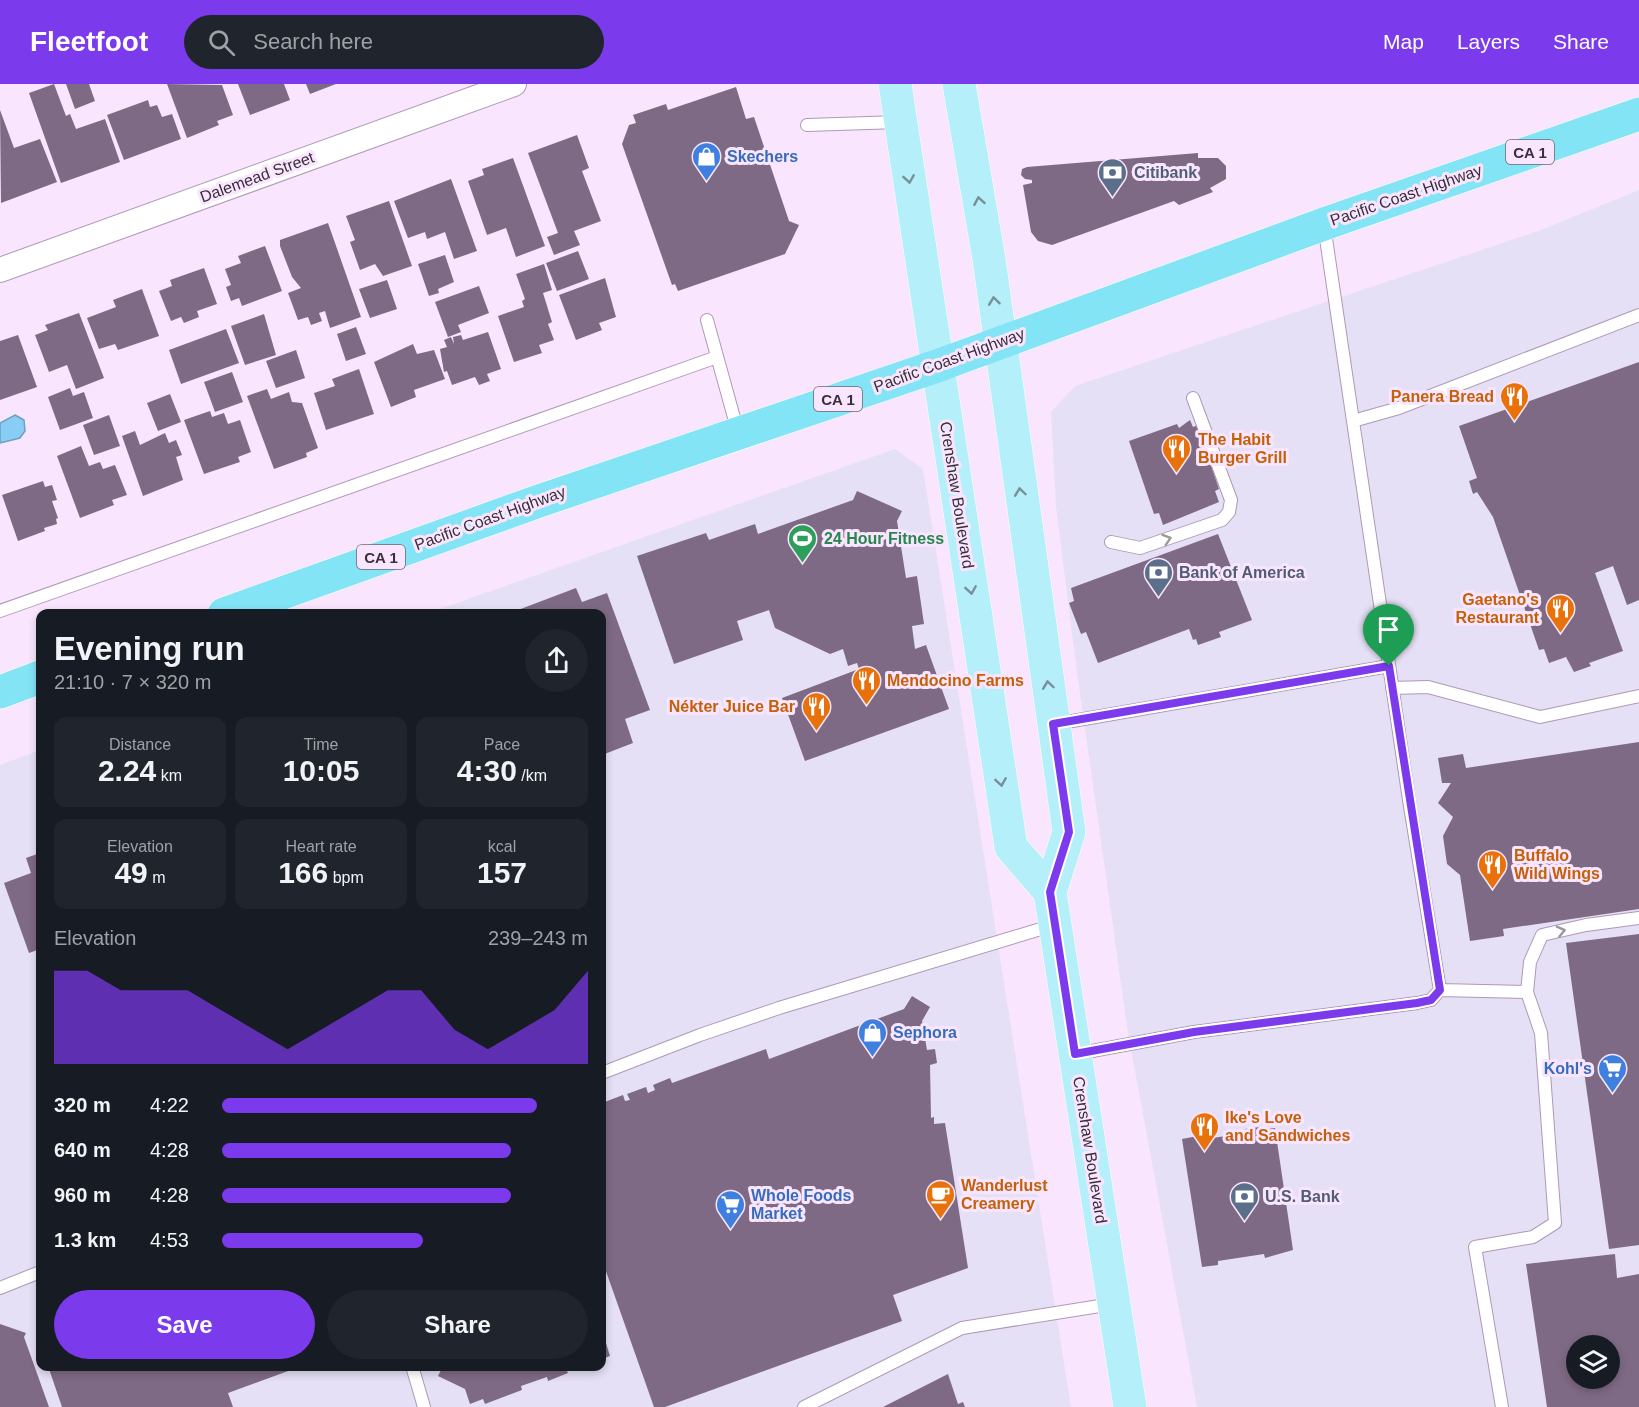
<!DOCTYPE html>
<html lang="en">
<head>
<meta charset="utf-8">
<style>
  body { margin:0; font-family:Helvetica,sans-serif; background:#20242c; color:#f1f3f6; height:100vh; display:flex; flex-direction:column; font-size:22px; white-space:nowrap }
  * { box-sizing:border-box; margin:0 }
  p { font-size:20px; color:#9ea1a6 }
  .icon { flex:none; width:33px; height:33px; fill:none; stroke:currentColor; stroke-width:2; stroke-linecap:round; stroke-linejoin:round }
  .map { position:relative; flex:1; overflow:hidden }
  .drawer { position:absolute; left:36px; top:525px; width:570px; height:762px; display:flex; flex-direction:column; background:#171b24; border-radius:12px; box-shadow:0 3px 9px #0003 }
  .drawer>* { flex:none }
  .buttons { position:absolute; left:1566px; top:1251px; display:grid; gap:12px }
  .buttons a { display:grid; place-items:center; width:54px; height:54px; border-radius:50%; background:#171b24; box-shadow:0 3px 9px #0003; font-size:30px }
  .pin { position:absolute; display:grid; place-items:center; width:51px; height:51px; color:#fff; margin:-62px -26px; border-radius:50% 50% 50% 0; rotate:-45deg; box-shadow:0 0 6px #0007 }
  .pin .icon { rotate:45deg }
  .round { display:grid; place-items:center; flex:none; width:63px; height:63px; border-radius:32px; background:#20242c }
  .summary { display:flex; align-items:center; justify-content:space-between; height:102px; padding:0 18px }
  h1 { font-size:33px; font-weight:800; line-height:45px }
  .metrics { display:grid; grid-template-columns:repeat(3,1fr); gap:9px; height:102px; padding:6px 18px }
  .metrics div { display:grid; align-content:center; border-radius:12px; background:#20242c; text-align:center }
  .metrics b { font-size:30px; font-weight:800 }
  .metrics small { font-size:16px; font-weight:400 }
  .metrics p { font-size:16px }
  .chart { height:168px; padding:12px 18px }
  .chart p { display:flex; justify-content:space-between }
  .chart svg { width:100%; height:108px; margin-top:6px; fill:#7c3aed; opacity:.7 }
  .button { display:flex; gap:12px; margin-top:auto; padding:12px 18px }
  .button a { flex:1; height:69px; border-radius:36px; background:#7c3aed; color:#fff; font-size:24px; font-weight:800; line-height:69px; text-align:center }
  .button a+a { background:#20242c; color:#f1f3f6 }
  ul { padding:0 18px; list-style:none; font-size:20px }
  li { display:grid; grid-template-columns:96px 72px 1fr; align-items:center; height:45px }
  li i { height:15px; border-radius:8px; background:#7c3aed }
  header { display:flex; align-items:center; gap:36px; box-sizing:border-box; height:84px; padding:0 30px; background:#7c3aed; color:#fff }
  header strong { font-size:28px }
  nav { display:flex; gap:33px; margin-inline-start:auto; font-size:21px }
  .search { width:420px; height:54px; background:#20242c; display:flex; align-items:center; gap:15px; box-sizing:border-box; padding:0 21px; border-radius:33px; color:#9ea1a6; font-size:22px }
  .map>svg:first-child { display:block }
  .commercial { fill:#e5e0f6; fill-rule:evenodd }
  .water { fill:#87cdf6; stroke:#709ebe; stroke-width:1.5 }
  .building { fill:#7f6a85; fill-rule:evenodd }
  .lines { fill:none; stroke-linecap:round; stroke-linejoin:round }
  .lane-casing { stroke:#af98b5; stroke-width:14 }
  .street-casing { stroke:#af98b5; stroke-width:26 }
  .primary-casing { stroke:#fff; stroke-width:34 }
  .highway-casing { stroke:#fff; stroke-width:34 }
  .lane { stroke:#fff; stroke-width:12 }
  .street { stroke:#fff; stroke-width:24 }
  .primary { stroke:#b5eff9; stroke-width:33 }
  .highway { stroke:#83e4f5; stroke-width:33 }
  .oneway { stroke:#778f9a }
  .oneway2 { stroke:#9c979d }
  .route-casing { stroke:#fff; stroke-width:12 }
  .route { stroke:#7c3aed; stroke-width:8 }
  .labels { text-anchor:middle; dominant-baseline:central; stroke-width:6; stroke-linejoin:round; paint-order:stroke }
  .shield { fill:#f9e6fe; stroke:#736676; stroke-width:1.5 }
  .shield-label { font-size:15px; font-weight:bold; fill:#392f3b }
  .shop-label { font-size:16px; font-weight:bold; fill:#366cbe; stroke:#f9e6fe; text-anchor:start }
  .service-label { font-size:16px; font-weight:bold; fill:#4e5e75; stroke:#f9e6fe; text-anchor:start }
  .street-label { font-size:16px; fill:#392f3b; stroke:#f9e6fe }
  .food-label { font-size:16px; font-weight:bold; fill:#c56008; stroke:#f9e6fe; text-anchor:start }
  .leisure-label { font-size:16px; font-weight:bold; fill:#27864d; stroke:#f9e6fe; text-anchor:start }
</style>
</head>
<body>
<header>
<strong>Fleetfoot</strong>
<div class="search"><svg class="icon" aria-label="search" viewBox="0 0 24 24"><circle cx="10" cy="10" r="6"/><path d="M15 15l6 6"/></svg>Search here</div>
<nav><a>Map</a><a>Layers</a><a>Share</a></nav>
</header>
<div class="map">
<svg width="1639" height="1323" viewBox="0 0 1639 1323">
  <rect width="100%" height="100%" fill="#f9e6fe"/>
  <path class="commercial" d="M1639,106V1323H1197L1128,949L1077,588L1056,423L1051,328L1075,302L1541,146ZM1576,1262H1610V1294H1576Z
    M895,365L923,385L1071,1323H0V681L40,666V1282H602V530L428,529Z"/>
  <path class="water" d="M15,331L24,336L25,347L20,354L0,359V339Z"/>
  <path class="building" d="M54,0L66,32L70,30L76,45L105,35L120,78L61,99L29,9Z
    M66,0H89L95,17L75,25Z
    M167,0L222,1L233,31L217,37L219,41L187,54Z
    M238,0H284L290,16L250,31Z
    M306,0H336L310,10Z
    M736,3L746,35L754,33L789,137L799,141L785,170L678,207L675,200L672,201L622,60L629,41L636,39L633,31L666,20L668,26Z
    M148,16L150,23L157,21L162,33L172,30L181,55L124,76L107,31Z
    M0,26L14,64L40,55L57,98L1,119Z
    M577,51L589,84L582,87L601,137L574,147L580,161L554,171L547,153L558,149L528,69Z
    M1198,69V74H1218L1226,82V95L1210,104L1213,108L1179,121L1174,117L1052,161L1038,157L1031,148L1023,101L1032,99V96L1025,95L1021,91L1022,85L1027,83Z
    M513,74L545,162L516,173L506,144L487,151L468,97L484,91L482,85Z
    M451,95L477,167L454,175L445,148L427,155L425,148L408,154L394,117Z
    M389,117L412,182L383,192L375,180L360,186L350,158L355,156L346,132Z
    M328,139L361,233L330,244L325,227L319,229L322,237L311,241L308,233L298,236L288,209L301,204L292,193L280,162V156Z
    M265,162L282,207L242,222L239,214L231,217L226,203L231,201L225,185L241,179L238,172Z
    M578,167L589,195L557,207L546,179Z
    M445,171L454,198L438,205L439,209L429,212L418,180Z
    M544,180L552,206L543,209L552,238L548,240L554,256L539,261L542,269L514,278L498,232L524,223L522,217L525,215L516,190Z
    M204,184L217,220L197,227L199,233L184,239L181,233L171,237L159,207L172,202L170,196Z
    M605,194L616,233L599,239L602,246L576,256L559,211Z
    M387,196L397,225L370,234L359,205Z
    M479,202L489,229L458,241L461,248L448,253L435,218Z
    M142,205L159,252L118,266L115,260L99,265L87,234L116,223L113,216Z
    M79,229L104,294L76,305L67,281L49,288L35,251L48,246L45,241Z
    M264,230L276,271L245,281L231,242Z
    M356,243L366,270L346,277L337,250Z
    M226,245L239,279L181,300L169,266Z
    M488,248L501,285L487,290L490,297L479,301L475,293L452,301L447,287L444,288L440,265L447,263L444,256L451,253L454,260L453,253L461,251L463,256Z
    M18,251L37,303L0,316V257Z
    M413,260L417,270L434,266L445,295L414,306L416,313L391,323L374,278Z
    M296,266L305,294L276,304L266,277Z
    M1639,278V516L1627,521L1613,482L1595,489L1623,567L1589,579L1591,582L1574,588L1566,573L1549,579L1544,565L1539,566L1493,433L1477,408L1473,410L1469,397L1477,394L1459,342Z
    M359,285L374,330L326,346L314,309L335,302L332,295Z
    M232,288L243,318L215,328L204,298Z
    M70,304L73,312L84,308L93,334L60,346L48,313Z
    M267,305L271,315L289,308L292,318L302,319L318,364L306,369L307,373L274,385L247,312Z
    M170,310L181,338L158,347L147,319Z
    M210,327L212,333L224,329L228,340L240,336L251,368L238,373L240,378L204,390L184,336Z
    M109,331L120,362L94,371L83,341Z
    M1190,336L1193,343L1201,340L1213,374L1209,375L1219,405L1215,407L1219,418L1163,441L1159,429L1154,430L1129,357L1177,340L1179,344Z
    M135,347L140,361L165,349L169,359L176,356L182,371L176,373L183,396L143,412L122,352Z
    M81,362L89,382L100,378L103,385L115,381L127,411L112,416L114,421L80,434L57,372Z
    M43,397L45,403L52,401L57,416L52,417L58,434L56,435L57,440L44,444L45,447L18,457L2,411Z
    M857,407L902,427L897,437L906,494L917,492L924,540L912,542L915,565L926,561L949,625L805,677L782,614L859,585L857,579L848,582L843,565L830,570L775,544L769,526L737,537L743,556L674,580L637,472L706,449L709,456L755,440L758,450L853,416Z
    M1218,450L1252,536L1219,548L1221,553L1198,561L1196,555L1193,556L1189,545L1098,579L1086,548L1081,550L1069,519L1074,517L1071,504Z
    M576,504L582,518L607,509L650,626L625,635L633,659L602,671V530L510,529Z
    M1639,658V825L1503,845L1504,852L1470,857L1460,791L1447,780L1443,752L1453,733L1438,719L1451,699H1442L1438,674L1463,670L1466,684Z
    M40,769V865L29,869L4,799L31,789L26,774Z
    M1639,850V1161L1609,1165L1566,859Z
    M912,912L930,923L922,937L927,966L935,965L937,979L930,981L931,1034L934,1033V1040L945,1039L968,1184L893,1211L902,1237L665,1323H654L602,1176V1019L623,1011L625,1017L630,1016L627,1010L646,1003L648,1009L655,1006L653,1001L670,994L672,999L766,965L769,975L904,925Z
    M1260,1043L1261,1046L1275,1044L1293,1166L1265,1174L1264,1170L1218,1177V1181L1202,1183L1182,1055L1198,1052L1199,1056L1246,1049L1245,1045Z
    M1615,1170L1617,1194L1639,1190V1323H1547L1526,1180ZM1576,1262H1610V1294H1576Z
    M0,1240L26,1249L24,1253L49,1323H0Z
    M602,1246L610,1272L602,1275Z
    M48,1282H299V1283L228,1309L233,1323H62Z
    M443,1282H572V1283L566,1285L568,1289L548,1297L547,1293L521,1302L522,1306L485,1320L483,1315L470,1320L465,1305L438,1292Z
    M948,1290L958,1320L963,1318L965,1323H883Z"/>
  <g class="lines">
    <defs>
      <path id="lane" d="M807,41L899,38
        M707,236L738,348
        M1353,337L1399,324L1639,231
        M1111,458L1140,464L1222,436L1229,428L1231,416L1193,314
        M0,527L717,273
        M1392,604L1428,603L1540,633L1639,612
        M1055,640L1389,582
        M1440,906L1527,908L1541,949L1555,1139L1533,1153L1475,1163L1502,1323
        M1527,908L1530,878L1542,851L1586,841L1639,834
        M1076,970L1194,948L1417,919L1431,916L1440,906L1409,716L1324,141
        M602,989L700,951L779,924L1054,841
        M0,1204L40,1188
        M412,1282L424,1323
        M804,1323L962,1244L1112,1220"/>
      <path id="street" d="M0,186L514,0"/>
      <path id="primary" d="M895,0L1011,763L1050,808
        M959,0L989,175L1069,748L1050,808L1130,1323"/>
      <path id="highway" d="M224,530L539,417L937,282L1324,140L1639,30
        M0,608L40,593"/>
    </defs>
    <use href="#lane" class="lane-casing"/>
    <use href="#street" class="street-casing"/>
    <use href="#primary" class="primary-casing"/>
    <use href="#highway" class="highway-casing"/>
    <use href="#lane" class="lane"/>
    <use href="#street" class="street"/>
    <use href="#primary" class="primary"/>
    <use href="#highway" class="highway"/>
  </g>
  <defs><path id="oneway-chevron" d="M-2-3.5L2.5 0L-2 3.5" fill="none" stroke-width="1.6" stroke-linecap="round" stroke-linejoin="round" transform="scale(1.5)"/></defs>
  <g class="oneway">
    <use href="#oneway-chevron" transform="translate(909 95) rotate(81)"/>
    <use href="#oneway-chevron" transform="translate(979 117) rotate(-100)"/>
    <use href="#oneway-chevron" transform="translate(994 217) rotate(-97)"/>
    <use href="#oneway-chevron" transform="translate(1020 408) rotate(-98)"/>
    <use href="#oneway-chevron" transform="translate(971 506) rotate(81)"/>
    <use href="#oneway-chevron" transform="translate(1048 601) rotate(-98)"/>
    <use href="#oneway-chevron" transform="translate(1001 698) rotate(81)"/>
  </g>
  <g class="oneway2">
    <use href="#oneway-chevron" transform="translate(1167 455) rotate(-18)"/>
    <use href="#oneway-chevron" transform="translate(1561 847) rotate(-13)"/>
  </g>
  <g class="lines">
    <defs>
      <path id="route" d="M1389,582L1440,906L1431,916L1417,919L1194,948L1075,970L1050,808L1069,748L1053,640Z"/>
    </defs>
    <use href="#route" class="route-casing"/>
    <use href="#route" class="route"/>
  </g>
  <defs>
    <symbol id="shop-pin" viewBox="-11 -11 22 30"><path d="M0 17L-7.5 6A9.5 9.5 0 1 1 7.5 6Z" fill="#3f7fe0" stroke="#f9e6fe"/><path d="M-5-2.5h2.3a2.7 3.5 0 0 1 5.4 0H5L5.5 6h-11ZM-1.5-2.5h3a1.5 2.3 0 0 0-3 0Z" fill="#fff"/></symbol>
    <symbol id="bank-pin" viewBox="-11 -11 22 30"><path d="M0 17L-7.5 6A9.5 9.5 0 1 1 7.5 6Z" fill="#5c6f8a" stroke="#f9e6fe"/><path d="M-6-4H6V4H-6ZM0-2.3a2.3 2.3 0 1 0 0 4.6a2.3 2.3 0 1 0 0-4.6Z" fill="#fff"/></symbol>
    <symbol id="restaurant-pin" viewBox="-11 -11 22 30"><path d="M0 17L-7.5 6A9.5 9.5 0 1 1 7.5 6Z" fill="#e8710a" stroke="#f9e6fe"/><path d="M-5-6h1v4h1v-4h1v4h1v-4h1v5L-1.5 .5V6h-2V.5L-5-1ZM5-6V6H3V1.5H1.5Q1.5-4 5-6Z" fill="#fff"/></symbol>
    <symbol id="stadium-pin" viewBox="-11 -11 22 30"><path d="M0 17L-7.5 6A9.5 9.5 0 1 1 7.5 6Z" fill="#2e9e5b" stroke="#f9e6fe"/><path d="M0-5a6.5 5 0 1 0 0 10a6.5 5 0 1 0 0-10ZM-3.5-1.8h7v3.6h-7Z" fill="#fff"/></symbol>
    <symbol id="supermarket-pin" viewBox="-11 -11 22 30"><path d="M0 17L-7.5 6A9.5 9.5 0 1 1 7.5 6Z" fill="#3f7fe0" stroke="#f9e6fe"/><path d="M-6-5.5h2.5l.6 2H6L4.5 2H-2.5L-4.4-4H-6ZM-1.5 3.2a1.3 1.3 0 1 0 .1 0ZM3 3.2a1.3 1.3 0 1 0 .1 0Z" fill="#fff"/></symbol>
    <symbol id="cafe-pin" viewBox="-11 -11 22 30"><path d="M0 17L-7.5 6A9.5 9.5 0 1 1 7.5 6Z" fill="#e8710a" stroke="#f9e6fe"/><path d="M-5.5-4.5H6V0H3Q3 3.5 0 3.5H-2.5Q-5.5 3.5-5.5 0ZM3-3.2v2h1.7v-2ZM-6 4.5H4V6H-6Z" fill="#fff"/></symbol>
  </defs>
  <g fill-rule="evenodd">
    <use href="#shop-pin" x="690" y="56" width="33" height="45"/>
    <use href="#bank-pin" x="1096" y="72" width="33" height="45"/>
    <use href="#restaurant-pin" x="1498" y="296" width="33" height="45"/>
    <use href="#restaurant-pin" x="1160" y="348" width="33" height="45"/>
    <use href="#stadium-pin" x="786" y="438" width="33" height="45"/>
    <use href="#bank-pin" x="1142" y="472" width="33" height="45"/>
    <use href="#restaurant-pin" x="1544" y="508" width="33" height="45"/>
    <use href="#restaurant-pin" x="850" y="580" width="33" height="45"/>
    <use href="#restaurant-pin" x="800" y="606" width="33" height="45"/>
    <use href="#restaurant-pin" x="1476" y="764" width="33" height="45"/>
    <use href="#shop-pin" x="856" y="932" width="33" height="45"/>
    <use href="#supermarket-pin" x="1596" y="968" width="33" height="45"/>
    <use href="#restaurant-pin" x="1188" y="1026" width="33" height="45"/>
    <use href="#cafe-pin" x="924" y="1094" width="33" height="45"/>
    <use href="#bank-pin" x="1228" y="1096" width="33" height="45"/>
    <use href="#supermarket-pin" x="714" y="1104" width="33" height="45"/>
  </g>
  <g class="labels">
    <g class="shield">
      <rect x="1506" y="56" width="48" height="24" rx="4.5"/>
      <rect x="814" y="303" width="48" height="24" rx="4.5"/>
      <rect x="357" y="461" width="48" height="24" rx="4.5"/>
    </g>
    <g class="shield-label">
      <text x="1530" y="68">CA 1</text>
      <text x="838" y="315">CA 1</text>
      <text x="381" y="473">CA 1</text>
    </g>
    <g class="shop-label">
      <text x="727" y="72">Skechers</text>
      <text x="893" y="948">Sephora</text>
      <text x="1592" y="984" text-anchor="end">Kohl's</text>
      <text x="751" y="1111">Whole Foods<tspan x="751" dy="18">Market</tspan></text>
    </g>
    <g class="service-label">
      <text x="1134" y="88">Citibank</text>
      <text x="1179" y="488">Bank of America</text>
      <text x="1265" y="1112">U.S. Bank</text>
    </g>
    <g class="street-label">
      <text transform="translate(257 93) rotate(-20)">Dalemead Street</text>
      <text transform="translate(1406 111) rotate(-19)">Pacific Coast Highway</text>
      <text transform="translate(949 276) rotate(-20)">Pacific Coast Highway</text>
      <text transform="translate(957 411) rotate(81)">Crenshaw Boulevard</text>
      <text transform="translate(490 434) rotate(-20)">Pacific Coast Highway</text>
      <text transform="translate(1090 1066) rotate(81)">Crenshaw Boulevard</text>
    </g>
    <g class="food-label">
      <text x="1494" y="312" text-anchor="end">Panera Bread</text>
      <text x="1198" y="355">The Habit<tspan x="1198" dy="18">Burger Grill</tspan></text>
      <text x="1539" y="515" text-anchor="end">Gaetano's<tspan x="1539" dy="18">Restaurant</tspan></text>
      <text x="887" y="596">Mendocino Farms</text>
      <text x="795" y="622" text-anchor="end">Nékter Juice Bar</text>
      <text x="1514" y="771">Buffalo<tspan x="1514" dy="18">Wild Wings</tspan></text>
      <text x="1225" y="1033">Ike's Love<tspan x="1225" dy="18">and Sandwiches</tspan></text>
      <text x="961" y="1101">Wanderlust<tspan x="961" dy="18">Creamery</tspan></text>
    </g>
    <g class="leisure-label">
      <text x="824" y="454">24 Hour Fitness</text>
    </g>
  </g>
</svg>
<div class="buttons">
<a><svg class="icon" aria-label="layers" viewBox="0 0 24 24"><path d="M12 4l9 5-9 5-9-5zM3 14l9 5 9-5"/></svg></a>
</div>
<div class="pin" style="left:1389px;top:582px;background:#1e9e55"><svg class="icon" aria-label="arrive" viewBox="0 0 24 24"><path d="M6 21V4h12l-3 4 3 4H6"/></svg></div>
<section class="drawer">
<div class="summary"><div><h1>Evening run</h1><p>21:10 · 7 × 320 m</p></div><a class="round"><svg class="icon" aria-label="share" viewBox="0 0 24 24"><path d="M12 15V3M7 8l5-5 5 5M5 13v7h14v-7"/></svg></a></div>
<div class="metrics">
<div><p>Distance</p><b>2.24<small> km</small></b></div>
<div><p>Time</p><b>10:05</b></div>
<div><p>Pace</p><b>4:30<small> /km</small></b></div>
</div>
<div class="metrics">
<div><p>Elevation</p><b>49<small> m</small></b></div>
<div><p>Heart rate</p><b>166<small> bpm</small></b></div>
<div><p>kcal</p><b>157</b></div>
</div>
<div class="chart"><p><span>Elevation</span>239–243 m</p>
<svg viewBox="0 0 160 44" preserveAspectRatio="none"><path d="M0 44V6L10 6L20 14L30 14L40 14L50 22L60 30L70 38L80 30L90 22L100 14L110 14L120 30L130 38L140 30L150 22L160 6V44z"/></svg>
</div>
<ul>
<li><b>320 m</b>4:22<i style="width:86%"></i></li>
<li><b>640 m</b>4:28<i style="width:79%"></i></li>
<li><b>960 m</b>4:28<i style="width:79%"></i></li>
<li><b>1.3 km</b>4:53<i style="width:55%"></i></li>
</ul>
<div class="button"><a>Save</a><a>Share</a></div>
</section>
</div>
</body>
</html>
